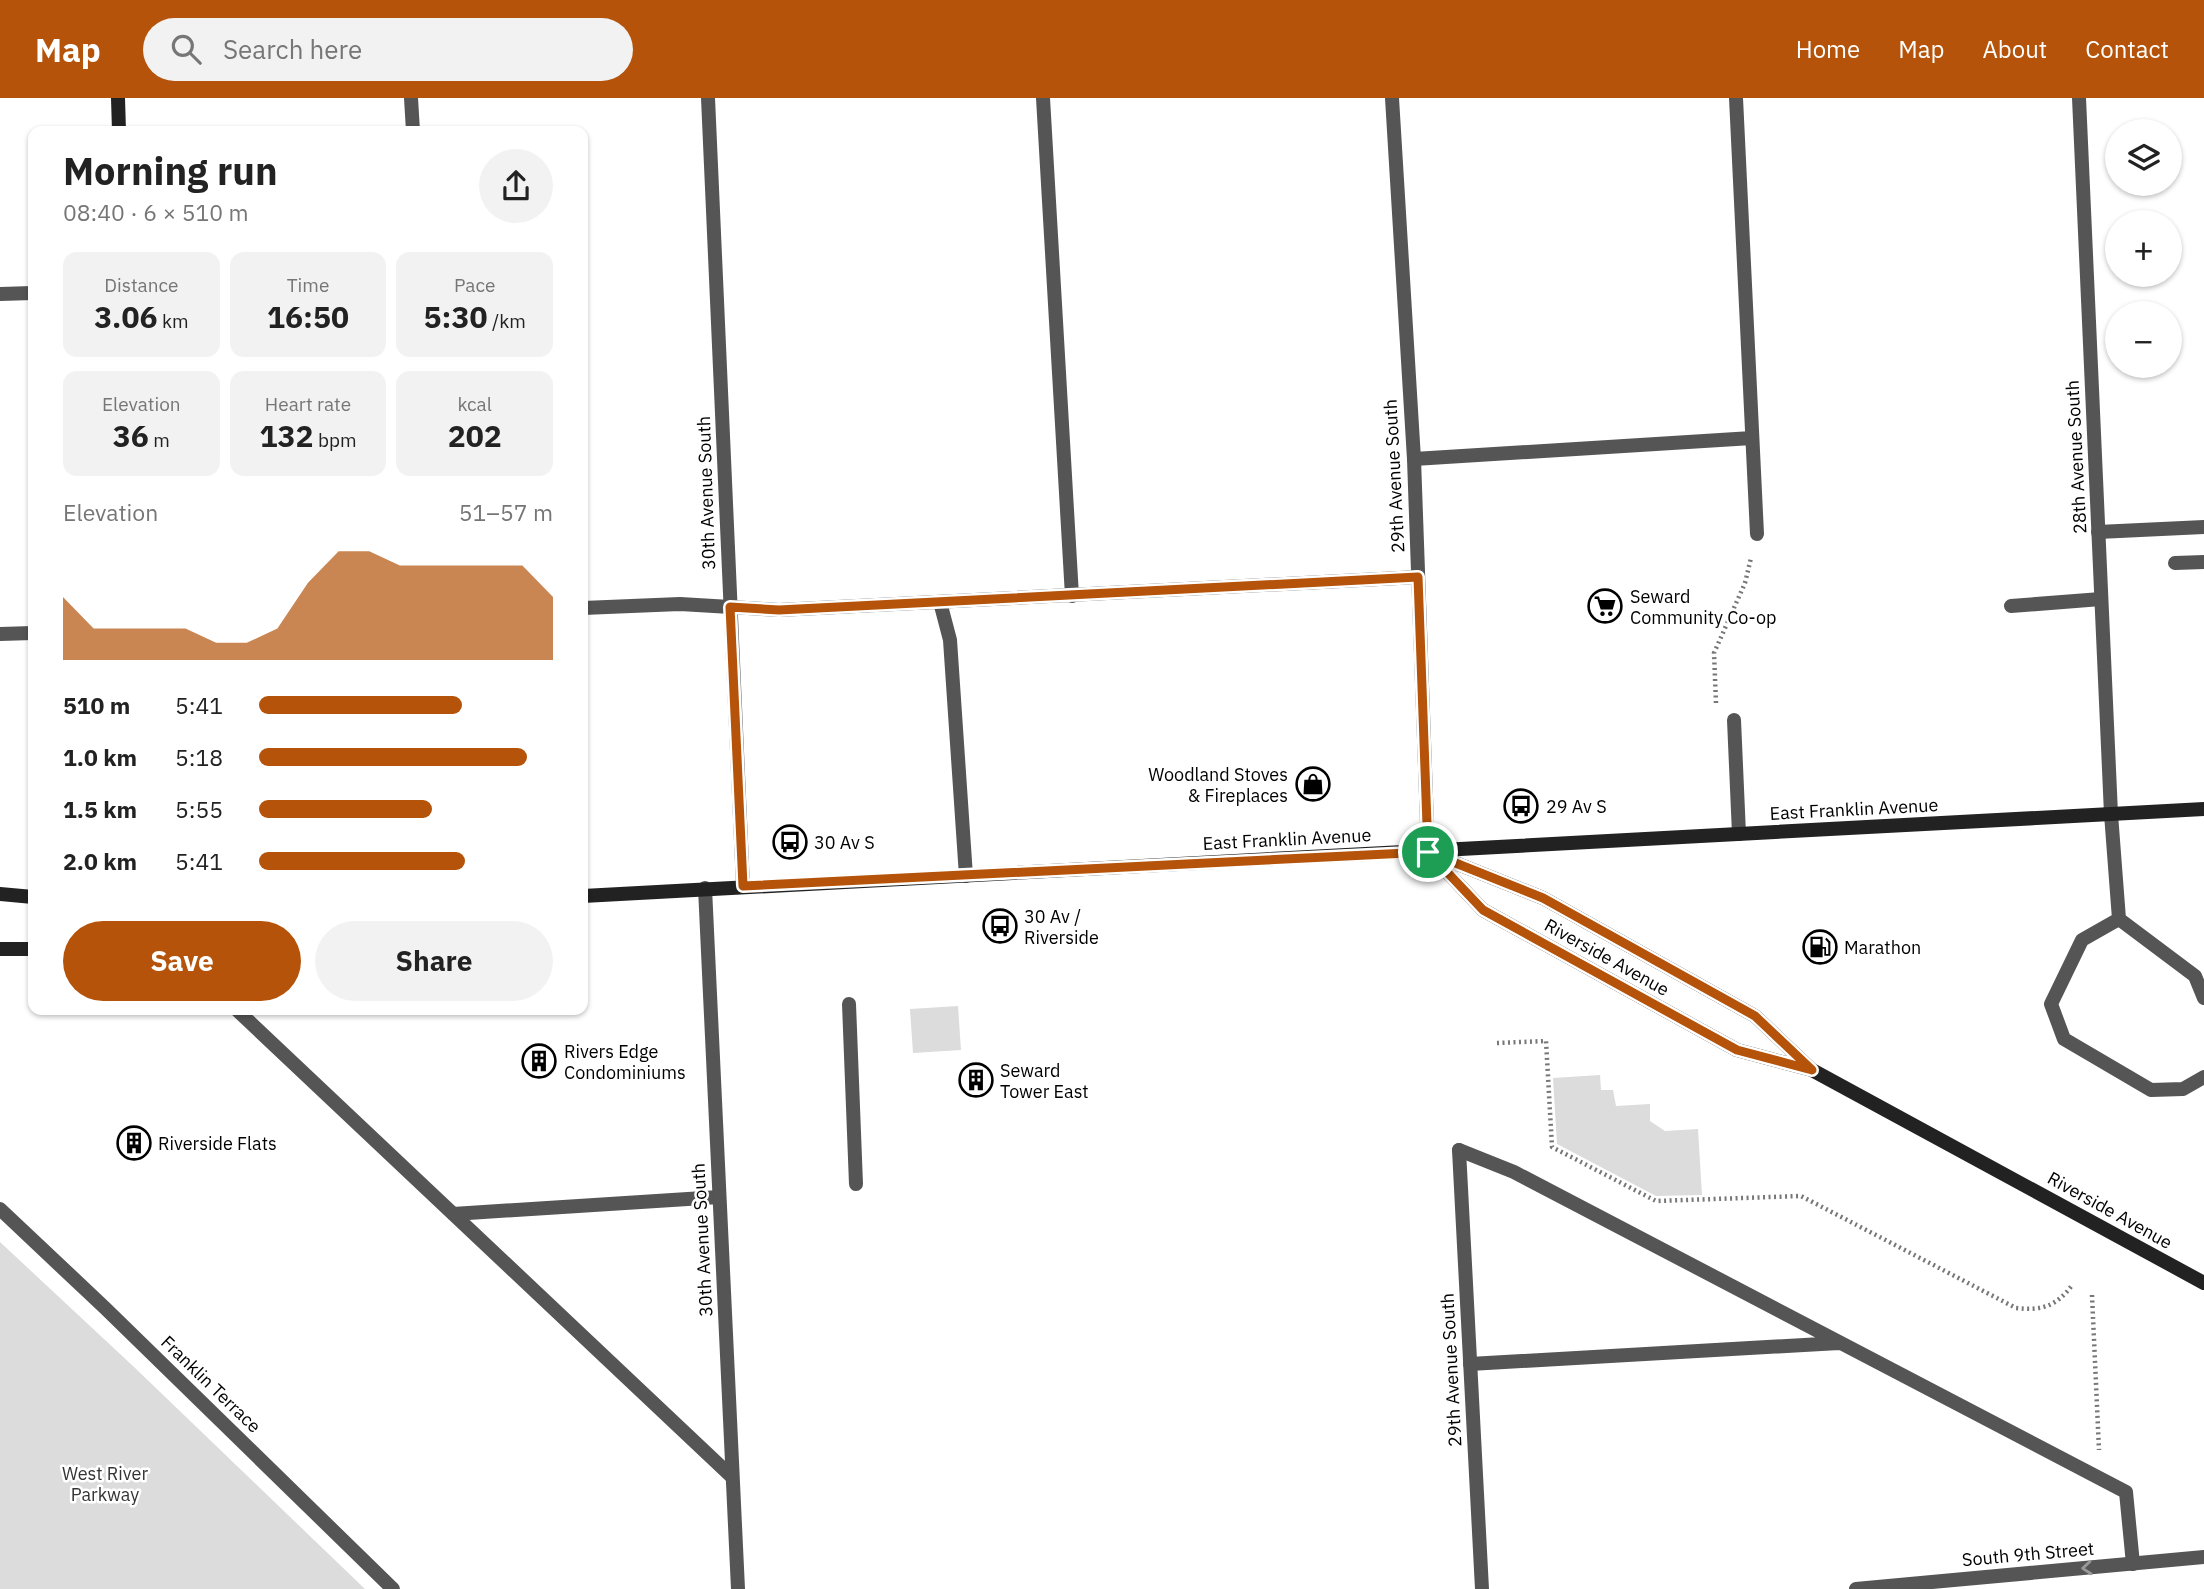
<!DOCTYPE html>
<html lang="en">
<head>
<meta charset="utf-8">
<style>
  body { margin:0; font-family:"IBM Plex Sans",sans-serif; background:#f2f2f2; color:#222; height:100vh; display:flex; flex-direction:column; font-size:26px; white-space:nowrap }
  * { box-sizing:border-box; margin:0 }
  p { font-size:23px; color:#767676 }
  .icon { flex:none; width:38px; height:38px; fill:none; stroke:currentColor; stroke-width:2; stroke-linecap:round; stroke-linejoin:round }
  .map { position:relative; flex:1; overflow:hidden }
  .drawer { position:absolute; left:28px; top:28px; width:560px; height:889px; display:flex; flex-direction:column; background:#fff; border-radius:14px; box-shadow:0 2px 5px #0004 }
  .drawer>* { flex:none }
  .buttons { position:absolute; left:2105px; top:21px; display:grid; gap:14px }
  .buttons a { display:grid; place-items:center; width:77px; height:77px; border-radius:50%; background:#fff; box-shadow:0 2px 5px #0004; font-size:35px }
  .pin { position:absolute; display:grid; place-items:center; width:60px; height:60px; color:#fff; margin:-30px; border:4px solid #fff; border-radius:50%; box-shadow:0 2px 7px #0007 }
  .round { display:grid; place-items:center; flex:none; width:74px; height:74px; border-radius:37px; background:#f2f2f2 }
  .overview { display:flex; align-items:center; justify-content:space-between; height:119px; padding:0 35px }
  h1 { font-size:38px; font-weight:700; line-height:52px }
  .figures { display:grid; grid-template-columns:repeat(3,1fr); gap:10px; height:119px; padding:7px 35px }
  .figures div { display:grid; align-content:center; border-radius:14px; background:#f2f2f2; text-align:center }
  .figures b { font-size:30px; font-weight:700 }
  .figures small { font-size:19px; font-weight:400 }
  .figures p { font-size:19px }
  .chart { height:196px; padding:14px 35px }
  .chart p { display:flex; justify-content:space-between }
  .chart svg { width:100%; height:126px; margin-top:7px; fill:#b45309; opacity:.7 }
  .button { display:flex; gap:14px; margin-top:auto; padding:14px 35px }
  .button a { flex:1; height:80px; border-radius:42px; background:#b45309; color:#fff; font-size:28px; font-weight:700; line-height:80px; text-align:center }
  .button a+a { background:#f2f2f2; color:#222 }
  ul { padding:0 35px; list-style:none; font-size:23px }
  li { display:grid; grid-template-columns:112px 84px 1fr; align-items:center; height:52px }
  li i { height:18px; border-radius:9px; background:#b45309 }
  header { display:flex; align-items:center; gap:42px; box-sizing:border-box; height:98px; padding:0 35px; background:#b45309; color:#fff }
  header strong { font-size:33px }
  nav { display:flex; gap:38px; margin-inline-start:auto; font-size:24px }
  .search { width:490px; height:63px; background:#f2f2f2; display:flex; align-items:center; gap:18px; box-sizing:border-box; padding:0 24px; border-radius:38px; color:#767676; font-size:26px }
  .map>svg:first-child { display:block }
  .green { fill:#dcdcdc }
  .lines { fill:none; stroke-linecap:round; stroke-linejoin:round }
  .path { stroke:#777; stroke-width:4.5; stroke-dasharray:2 3.5; stroke-linecap:butt }
  .lane { stroke:#555; stroke-width:14 }
  .street { stroke:#555; stroke-width:14 }
  .secondary { stroke:#222; stroke-width:14 }
  .oneway { stroke:#999 }
  .route-casing { stroke:#fff; stroke-width:14 }
  .route { stroke:#b45309; stroke-width:9 }
  .labels { text-anchor:middle; dominant-baseline:central; stroke-width:5; stroke-linejoin:round; paint-order:stroke }
  .street-label { font-size:18px; fill:#000; stroke:#fff }
  .poi-label { font-size:18px; fill:#000; stroke:#fff; text-anchor:start }
  .park-label { font-size:18px; fill:#333; stroke:#fff }
</style>
</head>
<body>
<header>
<strong>Map</strong>
<div class="search"><svg class="icon" aria-label="search" viewBox="0 0 24 24"><circle cx="10" cy="10" r="6"/><path d="M15 15l6 6"/></svg>Search here</div>
<nav><a>Home</a><a>Map</a><a>About</a><a>Contact</a></nav>
</header>
<div class="map">
<svg width="2204" height="1491" viewBox="0 0 2204 1491">
  <rect width="100%" height="100%" fill="#fff"/>
  <path class="green" d="M958,908L961,952L913,955L910,911Z
    M1600,977L1601,992H1613L1616,1008L1650,1006V1023L1665,1033L1698,1031L1702,1097L1656,1098L1557,1046L1553,980Z
    M0,1144L134,1269L365,1491H0Z"/>
  <g class="lines">
    <path class="path" d="M1716,605L1714,555L1745,485L1751,460
      M1497,945L1546,943L1552,1049L1656,1103L1801,1098L2016,1210C2042,1213 2057,1208 2073,1186
      M2092,1197L2099,1352"/>
    <path class="lane" d="M411,0L413,33
      M1043,0L1072,498
      M1736,0L1757,436
      M1414,361L1752,340
      M2098,434L2204,429
      M2175,465L2204,464
      M940,504L950,542L966,778
      M2011,508L2101,501
      M583,510L680,506L779,512L1418,479
      M0,536L33,535
      M1734,622L1739,736
      M2111,716L2119,821L2195,878L2204,900
      M2119,821L2082,842L2051,906L2064,941L2151,992L2183,991L2204,979
      M849,906L856,1086
      M237,912L732,1379
      M1459,1052L1514,1074L2126,1394L2133,1466
      M453,1116L719,1099
      M1470,1266L1839,1245"/>
    <path class="street" d="M708,0L743,788
      M1392,0L1414,361L1428,754
      M2079,0L2111,716
      M0,196L33,195
      M705,790L738,1491
      M1459,1052L1482,1491
      M0,1111L105,1210L393,1491
      M1856,1491L2204,1459"/>
    <path class="secondary" d="M118,0L119,33
      M1428,754L1483,812L1737,952L1812,972L2204,1185
      M1433,756L1543,800L1755,918L1811,971
      M0,796L33,799
      M583,798L2204,711
      M0,851H33"/>
  </g>
  <defs><path id="oneway-chevron" d="M-2-3.5L2.5 0L-2 3.5" fill="none" stroke-width="1.6" stroke-linecap="round" stroke-linejoin="round" transform="scale(1.75)"/></defs>
  <use class="oneway" href="#oneway-chevron" transform="translate(2087 1470) rotate(175)"/>
  <g class="lines">
    <defs>
      <path id="route" d="M1428,754L743,788L730,509L779,512L1418,479L1428,754L1543,800L1755,918L1812,972L1737,952L1483,812L1428,754"/>
    </defs>
    <use href="#route" class="route-casing"/>
    <use href="#route" class="route"/>
  </g>
  <defs>
    <symbol id="supermarket-ring" viewBox="-11 -11 22 22"><circle r="9.5" fill="#fff" stroke="#000" stroke-width="1.5"/><path d="M-6-5.5h2.5l.6 2H6L4.5 2H-2.5L-4.4-4H-6ZM-1.5 3.2a1.3 1.3 0 1 0 .1 0ZM3 3.2a1.3 1.3 0 1 0 .1 0Z" fill="#000"/></symbol>
    <symbol id="shop-ring" viewBox="-11 -11 22 22"><circle r="9.5" fill="#fff" stroke="#000" stroke-width="1.5"/><path d="M-5-2.5h2.3a2.7 3.5 0 0 1 5.4 0H5L5.5 6h-11ZM-1.5-2.5h3a1.5 2.3 0 0 0-3 0Z" fill="#000"/></symbol>
    <symbol id="bus-ring" viewBox="-11 -11 22 22"><circle r="9.5" fill="#fff" stroke="#000" stroke-width="1.5"/><path d="M-5-6H5V4H4V6H2V4H-2V6H-4V4H-5ZM-3.5-4V0h7V-4ZM-3.5 1.2v1.5H-2V1.2ZM2 1.2v1.5H3.5V1.2Z" fill="#000"/></symbol>
    <symbol id="fuel-ring" viewBox="-11 -11 22 22"><circle r="9.5" fill="#fff" stroke="#000" stroke-width="1.5"/><path d="M-5.5-6h7V0h2V4h1.3V-2.5L3-4.5l.8-.8L6-3V5H2.5V1h-1V6h-7ZM-4.2-4.7v3.2H.2V-4.7Z" fill="#000"/></symbol>
    <symbol id="building-ring" viewBox="-11 -11 22 22"><circle r="9.5" fill="#fff" stroke="#000" stroke-width="1.5"/><path d="M-4-6H4V6H1V3H-1V6H-4ZM-2.5-4.3h1.7v1.8h-1.7ZM.8-4.3h1.7v1.8H.8ZM-2.5-1h1.7V.8h-1.7ZM.8-1h1.7V.8H.8Z" fill="#000"/></symbol>
  </defs>
  <g fill-rule="evenodd">
    <use href="#supermarket-ring" x="1586" y="489" width="38" height="38"/>
    <use href="#shop-ring" x="1294" y="667" width="38" height="38"/>
    <use href="#bus-ring" x="1502" y="689" width="38" height="38"/>
    <use href="#bus-ring" x="771" y="725" width="38" height="38"/>
    <use href="#bus-ring" x="981" y="809" width="38" height="38"/>
    <use href="#fuel-ring" x="1801" y="830" width="38" height="38"/>
    <use href="#building-ring" x="520" y="944" width="38" height="38"/>
    <use href="#building-ring" x="957" y="963" width="38" height="38"/>
    <use href="#building-ring" x="115" y="1026" width="38" height="38"/>
  </g>
  <g class="labels">
    <g class="street-label">
      <text transform="translate(2076 359) rotate(-93)">28th Avenue South</text>
      <text transform="translate(1394 378) rotate(-93)">29th Avenue South</text>
      <text transform="translate(706 395) rotate(-92)">30th Avenue South</text>
      <text transform="translate(1854 711) rotate(-3)">East Franklin Avenue</text>
      <text transform="translate(1287 741) rotate(-3)">East Franklin Avenue</text>
      <text transform="translate(1607 859) rotate(29)">Riverside Avenue</text>
      <text transform="translate(2110 1112) rotate(29)">Riverside Avenue</text>
      <text transform="translate(702 1142) rotate(-93)">30th Avenue South</text>
      <text transform="translate(1451 1272) rotate(-93)">29th Avenue South</text>
      <text transform="translate(211 1286) rotate(44)">Franklin Terrace</text>
      <text transform="translate(2028 1456) rotate(-5)">South 9th Street</text>
    </g>
    <g class="poi-label">
      <text x="1630" y="498">Seward<tspan x="1630" dy="21">Community Co-op</tspan></text>
      <text x="1288" y="676" text-anchor="end">Woodland Stoves<tspan x="1288" dy="21">&amp; Fireplaces</tspan></text>
      <text x="1546" y="708">29 Av S</text>
      <text x="814" y="744">30 Av S</text>
      <text x="1024" y="818">30 Av /<tspan x="1024" dy="21">Riverside</tspan></text>
      <text x="1844" y="849">Marathon</text>
      <text x="564" y="953">Rivers Edge<tspan x="564" dy="21">Condominiums</tspan></text>
      <text x="1000" y="972">Seward<tspan x="1000" dy="21">Tower East</tspan></text>
      <text x="158" y="1045">Riverside Flats</text>
    </g>
    <g class="park-label">
      <text x="105" y="1375">West River<tspan x="105" dy="21">Parkway</tspan></text>
    </g>
  </g>
</svg>
<div class="buttons">
<a><svg class="icon" aria-label="layers" viewBox="0 0 24 24"><path d="M12 4l9 5-9 5-9-5zM3 14l9 5 9-5"/></svg></a>
<a>+</a>
<a>−</a>
</div>
<div class="pin" style="left:1428px;top:754px;background:#1e9e55"><svg class="icon" aria-label="arrive" viewBox="0 0 24 24"><path d="M6 21V4h12l-3 4 3 4H6"/></svg></div>
<section class="drawer">
<div class="overview"><div><h1>Morning run</h1><p>08:40 · 6 × 510 m</p></div><a class="round"><svg class="icon" aria-label="share" viewBox="0 0 24 24"><path d="M12 15V3M7 8l5-5 5 5M5 13v7h14v-7"/></svg></a></div>
<div class="figures">
<div><p>Distance</p><b>3.06<small> km</small></b></div>
<div><p>Time</p><b>16:50</b></div>
<div><p>Pace</p><b>5:30<small> /km</small></b></div>
</div>
<div class="figures">
<div><p>Elevation</p><b>36<small> m</small></b></div>
<div><p>Heart rate</p><b>132<small> bpm</small></b></div>
<div><p>kcal</p><b>202</b></div>
</div>
<div class="chart"><p><span>Elevation</span>51–57 m</p>
<svg viewBox="0 0 160 44" preserveAspectRatio="none"><path d="M0 44V22L10 33L20 33L30 33L40 33L50 38L60 38L70 33L80 17L90 6L100 6L110 11L120 11L130 11L140 11L150 11L160 22V44z"/></svg>
</div>
<ul>
<li><b>510 m</b>5:41<i style="width:69%"></i></li>
<li><b>1.0 km</b>5:18<i style="width:91%"></i></li>
<li><b>1.5 km</b>5:55<i style="width:59%"></i></li>
<li><b>2.0 km</b>5:41<i style="width:70%"></i></li>
</ul>
<div class="button"><a>Save</a><a>Share</a></div>
</section>
</div>
</body>
</html>
